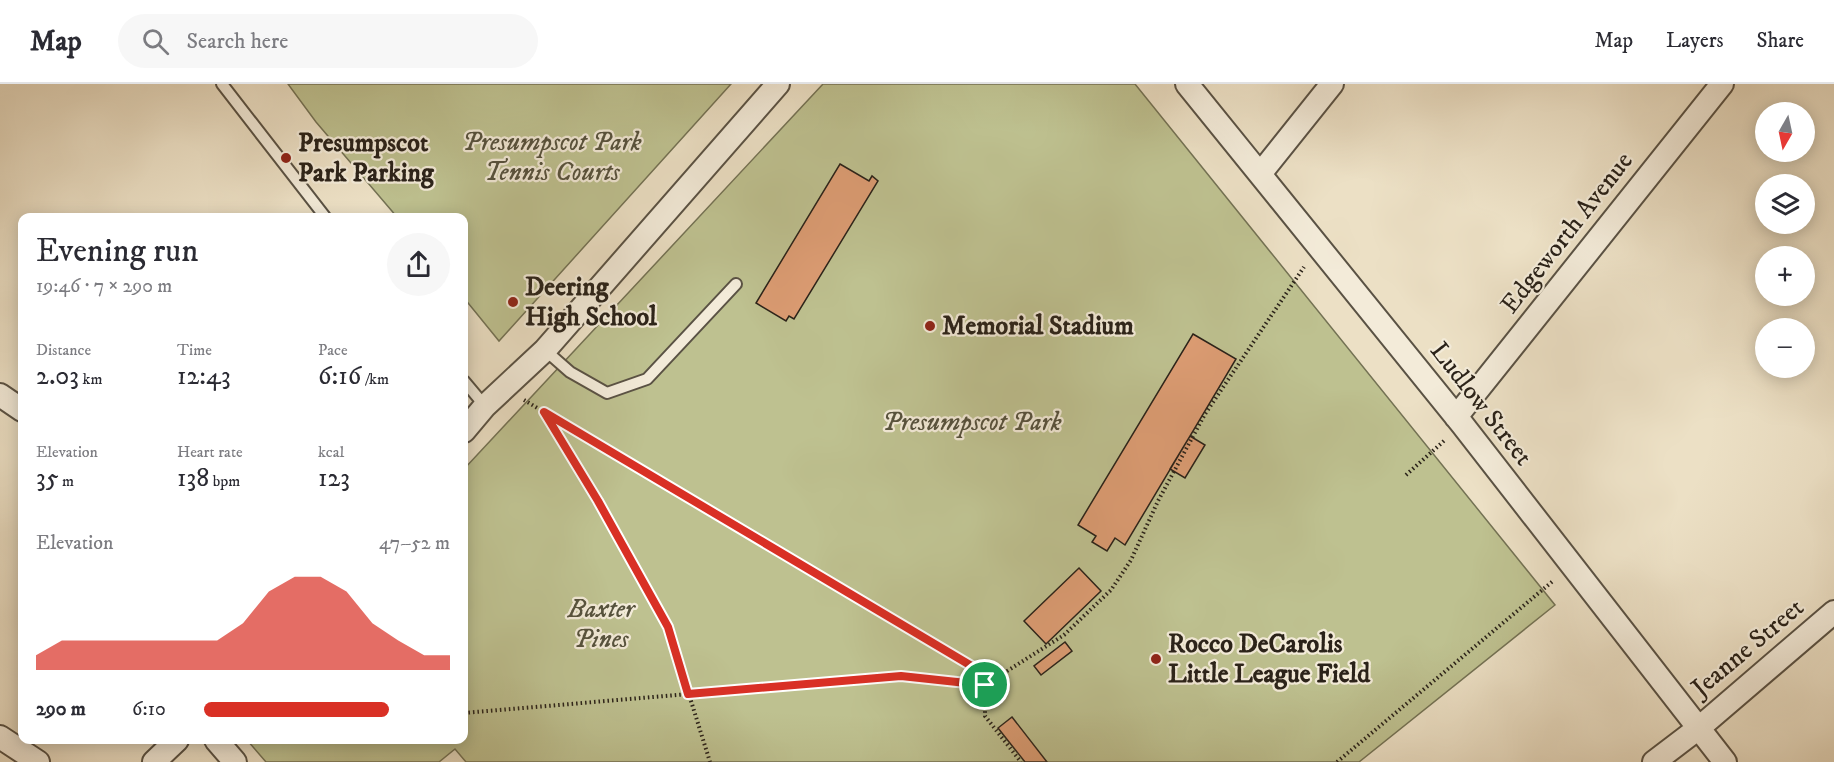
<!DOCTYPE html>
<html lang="en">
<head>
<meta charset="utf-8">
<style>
  body { margin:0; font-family:"IM FELL DW Pica",serif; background:#f7f7f7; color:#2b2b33; height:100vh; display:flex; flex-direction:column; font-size:22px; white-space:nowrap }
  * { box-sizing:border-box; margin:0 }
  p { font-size:20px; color:#7c7c81 }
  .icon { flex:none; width:33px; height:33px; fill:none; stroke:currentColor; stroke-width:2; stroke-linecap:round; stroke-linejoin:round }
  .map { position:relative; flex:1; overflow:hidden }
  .details { position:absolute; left:18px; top:129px; width:450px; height:531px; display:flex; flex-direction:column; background:#fff; border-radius:12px; box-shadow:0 3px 15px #0003 }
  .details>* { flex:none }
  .needle { width:39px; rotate:189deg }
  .controls { position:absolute; left:1755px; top:18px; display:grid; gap:12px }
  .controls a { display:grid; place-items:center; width:60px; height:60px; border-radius:50%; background:#fff; box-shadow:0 3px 15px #0003; font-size:30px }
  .pin { position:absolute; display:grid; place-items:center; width:51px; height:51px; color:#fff; margin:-26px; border:3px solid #fff; border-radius:50%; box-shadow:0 2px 6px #0007 }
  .round { display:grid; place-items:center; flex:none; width:63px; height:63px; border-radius:32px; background:#f7f7f7 }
  .overview { display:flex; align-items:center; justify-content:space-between; height:102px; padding:0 18px }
  h1 { font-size:33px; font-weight:600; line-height:45px }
  .stats { display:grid; grid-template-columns:repeat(3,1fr); gap:9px; height:102px; padding:6px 18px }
  .stats div { display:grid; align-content:center }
  .stats b { font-size:26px; font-weight:600 }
  .stats small { font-size:16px; font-weight:400 }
  .stats p { font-size:16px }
  .chart { height:168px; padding:12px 18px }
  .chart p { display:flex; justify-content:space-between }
  .chart svg { width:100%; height:108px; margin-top:6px; fill:#d93025; opacity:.7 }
  ul { padding:0 18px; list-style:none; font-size:20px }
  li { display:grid; grid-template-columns:96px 72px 1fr; align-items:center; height:45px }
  li i { height:15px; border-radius:8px; background:#d93025 }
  header { display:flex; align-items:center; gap:36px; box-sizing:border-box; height:84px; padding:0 30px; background:#fff; border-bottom:2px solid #e1e1e2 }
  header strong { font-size:28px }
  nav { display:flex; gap:33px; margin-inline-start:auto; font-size:21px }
  .search { width:420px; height:54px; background:#f7f7f7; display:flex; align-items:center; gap:15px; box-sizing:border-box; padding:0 21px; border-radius:33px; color:#7c7c81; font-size:22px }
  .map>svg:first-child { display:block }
  .green { fill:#bec190; stroke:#747254; stroke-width:1.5 }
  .building { fill:#dd9d74; stroke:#2a2219; stroke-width:1.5 }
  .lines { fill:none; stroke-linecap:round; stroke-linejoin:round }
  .service-casing { stroke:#5a5244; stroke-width:14 }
  .minor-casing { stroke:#5a5244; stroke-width:26 }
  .path { stroke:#2a2219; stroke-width:4; stroke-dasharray:1.5 3; stroke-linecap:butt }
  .service { stroke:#f3ebd9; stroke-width:10 }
  .minor { stroke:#f3ebd9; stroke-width:22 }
  .route-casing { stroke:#fff; stroke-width:12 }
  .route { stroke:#d93025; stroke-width:8 }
  .poi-dot { fill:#8f2418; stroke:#f3ebd9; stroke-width:2 }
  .labels { text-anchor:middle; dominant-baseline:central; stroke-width:4.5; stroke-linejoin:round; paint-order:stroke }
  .park-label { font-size:26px; font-style:italic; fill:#56523d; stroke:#f3ebd9 }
  .poi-label { font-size:26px; font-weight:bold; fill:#2a2219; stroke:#f3ebd9; text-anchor:start }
  .street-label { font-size:26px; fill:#2a2219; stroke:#f3ebd9 }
</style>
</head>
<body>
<header>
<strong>Map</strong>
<div class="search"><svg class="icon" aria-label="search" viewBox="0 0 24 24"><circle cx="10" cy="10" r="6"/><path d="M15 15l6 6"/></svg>Search here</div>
<nav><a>Map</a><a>Layers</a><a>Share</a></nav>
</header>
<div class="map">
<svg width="1834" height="678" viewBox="0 0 1834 678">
  <rect width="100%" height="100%" fill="#ece0c5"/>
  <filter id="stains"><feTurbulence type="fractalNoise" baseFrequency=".00333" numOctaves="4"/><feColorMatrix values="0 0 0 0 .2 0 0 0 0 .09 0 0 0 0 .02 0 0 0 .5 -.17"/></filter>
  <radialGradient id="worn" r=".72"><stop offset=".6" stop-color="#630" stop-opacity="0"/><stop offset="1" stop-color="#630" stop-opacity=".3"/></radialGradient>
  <path class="green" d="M288,0H731L499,257L464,214V134L397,133L316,38Z
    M823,0H1135L1555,521L1359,678H466L455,665L439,678H266L247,656H464V385Z"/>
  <path class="building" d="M840,80L869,97L872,92L878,97L794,235L789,232L786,237L756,219Z
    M1193,250L1236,275L1125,461L1115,454L1107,467L1092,458L1096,452L1078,441Z
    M1190,352L1205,361L1185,394L1170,385Z
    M1079,484L1101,507L1046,560L1024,537Z
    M1065,558L1072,567L1041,591L1034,582Z
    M1012,633L1047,678H1025L998,644Z"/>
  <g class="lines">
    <defs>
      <path id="service" d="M222,0L326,134
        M545,266L570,288L607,309L647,295L736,200
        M464,297L485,322"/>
      <path id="minor" d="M1187,0L1462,340L1725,678
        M1260,90L1332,0
        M0,311L22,326
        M1456,333L1722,0
        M464,347L485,322L545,266L778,0
        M0,653L38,678
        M216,656L235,678
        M154,678L177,656
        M1654,678L1700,643L1834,528"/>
    </defs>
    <use href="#service" class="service-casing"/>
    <use href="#minor" class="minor-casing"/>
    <path class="path" d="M524,316L980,587L985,601V632L1021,678
      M545,329L598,417L668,543L710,678
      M1406,391L1446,355
      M464,629L901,592L985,601L1064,551L1111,506L1131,476L1158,417L1205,330L1304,183
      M1337,678L1553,497"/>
    <use href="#service" class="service"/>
    <use href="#minor" class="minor"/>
  </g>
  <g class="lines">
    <defs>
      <path id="route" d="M544,328L980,587L985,601L901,592L688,610L668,543L598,417Z"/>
    </defs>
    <use href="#route" class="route-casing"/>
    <use href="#route" class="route"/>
  </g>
  <g class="poi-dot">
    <circle cx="286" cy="74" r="6"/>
    <circle cx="513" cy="218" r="6"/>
    <circle cx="930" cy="242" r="6"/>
    <circle cx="1156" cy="575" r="6"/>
  </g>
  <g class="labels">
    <g class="park-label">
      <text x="552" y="58">Presumpscot Park<tspan x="552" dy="30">Tennis Courts</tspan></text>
      <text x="972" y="338">Presumpscot Park</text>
      <text x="601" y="525">Baxter<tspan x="601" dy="30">Pines</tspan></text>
    </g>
    <g class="poi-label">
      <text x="298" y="59">Presumpscot<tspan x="298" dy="30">Park Parking</tspan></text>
      <text x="525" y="203">Deering<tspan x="525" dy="30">High School</tspan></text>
      <text x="942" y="242">Memorial Stadium</text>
      <text x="1168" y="560">Rocco DeCarolis<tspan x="1168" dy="30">Little League Field</tspan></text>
    </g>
    <g class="street-label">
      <text transform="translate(1567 149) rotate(-52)">Edgeworth Avenue</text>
      <text transform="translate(1481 320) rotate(52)">Ludlow Street</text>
      <text transform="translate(1748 564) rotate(-40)">Jeanne Street</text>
    </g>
  </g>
  <rect width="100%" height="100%" filter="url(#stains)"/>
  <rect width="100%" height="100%" fill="url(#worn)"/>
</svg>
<div class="controls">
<a><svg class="needle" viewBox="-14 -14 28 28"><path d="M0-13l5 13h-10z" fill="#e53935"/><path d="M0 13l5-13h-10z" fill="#7c7c81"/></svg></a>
<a><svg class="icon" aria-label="layers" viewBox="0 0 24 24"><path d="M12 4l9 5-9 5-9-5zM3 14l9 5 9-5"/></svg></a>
<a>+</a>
<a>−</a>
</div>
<div class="pin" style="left:985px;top:601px;background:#1e9e55"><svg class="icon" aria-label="arrive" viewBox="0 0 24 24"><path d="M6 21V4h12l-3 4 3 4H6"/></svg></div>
<section class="details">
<div class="overview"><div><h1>Evening run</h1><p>19:46 · 7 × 290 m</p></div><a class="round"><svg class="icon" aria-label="share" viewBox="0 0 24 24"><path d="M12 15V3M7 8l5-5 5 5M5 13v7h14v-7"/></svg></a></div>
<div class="stats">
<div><p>Distance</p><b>2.03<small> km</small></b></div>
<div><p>Time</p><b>12:43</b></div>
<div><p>Pace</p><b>6:16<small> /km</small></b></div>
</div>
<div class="stats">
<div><p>Elevation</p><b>35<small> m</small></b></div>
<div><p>Heart rate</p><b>138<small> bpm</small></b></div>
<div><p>kcal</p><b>123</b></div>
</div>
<div class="chart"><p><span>Elevation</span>47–52 m</p>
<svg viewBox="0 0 160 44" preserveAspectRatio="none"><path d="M0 44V38L10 32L20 32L30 32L40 32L50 32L60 32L70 32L80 25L90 12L100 6L110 6L120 12L130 25L140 32L150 38L160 38V44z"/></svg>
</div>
<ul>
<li><b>290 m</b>6:10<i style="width:75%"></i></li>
</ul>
</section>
</div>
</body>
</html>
